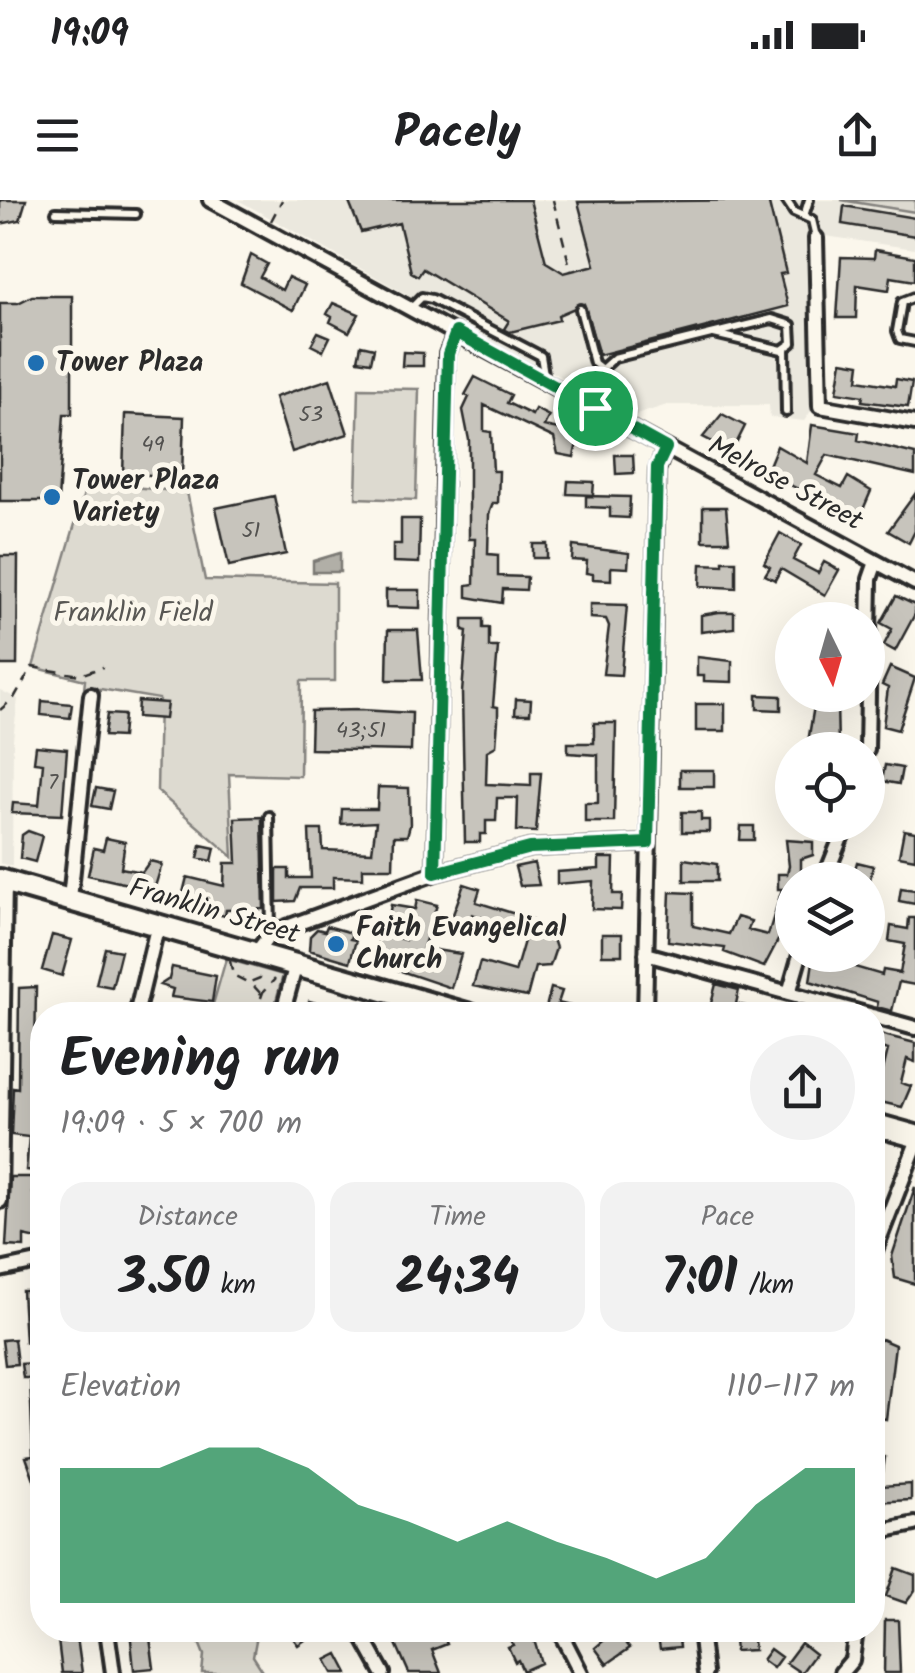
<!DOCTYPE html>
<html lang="en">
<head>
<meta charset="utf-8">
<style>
  body { margin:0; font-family:Kalam,sans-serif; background:#f2f2f2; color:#202124; height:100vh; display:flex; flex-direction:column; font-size:38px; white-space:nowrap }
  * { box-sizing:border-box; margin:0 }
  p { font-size:32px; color:#757577 }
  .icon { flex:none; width:55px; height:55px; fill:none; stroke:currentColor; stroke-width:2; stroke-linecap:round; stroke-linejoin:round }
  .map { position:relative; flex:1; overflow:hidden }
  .panel { position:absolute; left:30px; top:802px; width:855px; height:640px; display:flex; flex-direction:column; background:#fff; border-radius:40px; box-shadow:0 10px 40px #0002 }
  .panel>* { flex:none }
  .needle { width:65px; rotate:175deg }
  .fabs { position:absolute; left:775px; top:402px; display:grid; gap:20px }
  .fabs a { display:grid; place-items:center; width:110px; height:110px; border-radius:50%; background:#fff; box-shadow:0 10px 40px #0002; font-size:50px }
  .pin { position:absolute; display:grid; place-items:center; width:85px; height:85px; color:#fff; margin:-42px; border:5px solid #fff; border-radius:50%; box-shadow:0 2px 10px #0007 }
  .round { display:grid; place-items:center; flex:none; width:105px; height:105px; border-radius:52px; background:#f2f2f2 }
  .headline { display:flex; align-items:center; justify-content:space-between; height:170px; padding:0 30px }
  h1 { font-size:55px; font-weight:600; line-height:75px }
  .metrics { display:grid; grid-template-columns:repeat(3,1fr); gap:15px; height:170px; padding:10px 30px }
  .metrics div { display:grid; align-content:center; border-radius:25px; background:#f2f2f2; text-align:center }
  .metrics b { font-size:50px; font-weight:600 }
  .metrics small { font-size:28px; font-weight:400 }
  .metrics p { font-size:28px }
  .chart { height:280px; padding:20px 30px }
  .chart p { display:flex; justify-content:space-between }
  .chart svg { width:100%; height:180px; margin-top:10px; fill:#0b8043; opacity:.7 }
  .status { display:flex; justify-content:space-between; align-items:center; height:70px; padding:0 50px; background:#fff; direction:ltr }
  .status svg { height:28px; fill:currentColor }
  header { display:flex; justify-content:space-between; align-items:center; height:130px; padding:0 30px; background:#fff; font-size:45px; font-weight:600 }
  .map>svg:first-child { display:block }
  .built { fill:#ebe8de }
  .green { fill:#dddad0; stroke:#84827e; stroke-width:2.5 }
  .water { fill:#b1afa7; stroke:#7b7a75; stroke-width:2.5 }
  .building { fill:#c7c4bc; stroke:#2b2b2b; stroke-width:2.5 }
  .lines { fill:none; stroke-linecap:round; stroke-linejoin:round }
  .lane-casing { stroke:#2b2b2b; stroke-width:14 }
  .street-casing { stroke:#2b2b2b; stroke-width:20 }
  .primary-casing { stroke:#2b2b2b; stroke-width:28 }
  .path { stroke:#2b2b2b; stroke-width:2.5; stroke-dasharray:10 8; stroke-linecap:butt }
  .lane { stroke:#fbf7ec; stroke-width:6 }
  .street { stroke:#fbf7ec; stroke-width:12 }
  .primary { stroke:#fbf7ec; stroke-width:20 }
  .route-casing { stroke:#fff; stroke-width:20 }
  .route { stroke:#0b8043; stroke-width:12 }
  .poi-dot { fill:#1f6fb2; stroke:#fbf7ec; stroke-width:4 }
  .labels { text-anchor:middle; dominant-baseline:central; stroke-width:10; stroke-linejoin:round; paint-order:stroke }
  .number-label { font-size:22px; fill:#52514f }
  .poi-label { font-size:28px; font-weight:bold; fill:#2b2b2b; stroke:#fbf7ec; text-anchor:start }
  .street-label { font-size:28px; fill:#2b2b2b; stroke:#fbf7ec }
  .park-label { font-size:28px; fill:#585754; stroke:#fbf7ec }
</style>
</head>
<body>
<div class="status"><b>19:09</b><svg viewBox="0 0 49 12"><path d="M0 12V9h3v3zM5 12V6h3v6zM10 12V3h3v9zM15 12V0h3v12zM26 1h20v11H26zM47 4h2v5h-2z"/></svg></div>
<header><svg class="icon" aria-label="menu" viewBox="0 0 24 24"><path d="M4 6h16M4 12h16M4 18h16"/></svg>Pacely<svg class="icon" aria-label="share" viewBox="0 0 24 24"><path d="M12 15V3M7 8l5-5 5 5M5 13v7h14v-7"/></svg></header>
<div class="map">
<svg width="915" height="1473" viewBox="0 0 915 1473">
  <rect width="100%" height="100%" fill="#fbf7ec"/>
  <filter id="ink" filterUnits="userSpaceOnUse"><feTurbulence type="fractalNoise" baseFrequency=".01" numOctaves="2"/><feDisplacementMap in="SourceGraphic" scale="20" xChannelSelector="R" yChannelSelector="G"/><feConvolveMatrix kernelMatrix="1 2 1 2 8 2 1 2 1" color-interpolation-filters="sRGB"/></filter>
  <g filter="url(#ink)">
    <path class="built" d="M238,0H915V49L811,34V211L804,221L770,217L769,205H667L636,215L485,138Z
      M0,490L18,499L13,539L12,666L0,663Z"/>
    <path class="green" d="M841,0H915V12Z
      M359,188L419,189L416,300L356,298Z
      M87,283L187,292L205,380L335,383V481H301L300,576L229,574L233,657L157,591L159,499L100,489L94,543L80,531L85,480L33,467Z
      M226,759L283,775L272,815H210Z
      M194,1430H258L253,1456L264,1473H202L204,1455Z"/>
    <path class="water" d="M340,353V372H313V361Z"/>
    <path class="building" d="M0,0H26L20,20L0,24Z
      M348,0H530L546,62L564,73L595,65L578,2L768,0L786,73L780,74L788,106L599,155L584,104L558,115L559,120L510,132L504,129L509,121L423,69L418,76L411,72L399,23L361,32Z
      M844,6L915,18V36L842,24Z
      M875,50L915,57V81L891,77L889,90L857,85L856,118H837L841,57L874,58Z
      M251,55L267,64L260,77L282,90L288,77L305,85L293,110L241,83Z
      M32,96H72V214H64L58,301H0V103H18Z
      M333,103L359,114L349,132L330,122L332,117L327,114Z
      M318,132L330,137L323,151L311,145Z
      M361,145L374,148L371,162L358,160Z
      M403,152L423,153V166H402Z
      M842,161L860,164L858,180L895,186L896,179L912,182L908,207L862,201L863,196L837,192Z
      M475,177L511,195L507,203L532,215L535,209L549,216L544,226L579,233L574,257L558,254L554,238L484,205V231L491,232L493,271H499L498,303H493L489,314L488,354L498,355V376L527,377L526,390L503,389L502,403L467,397V385L474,384L475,339H469V240L463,210L469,197L465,195Z
      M330,179L348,234L292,252L275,197Z
      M125,214L184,217L182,276L123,274Z
      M722,214L745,226L732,252L703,237Z
      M812,225L859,233L858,240L915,254V275L827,255L816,275L842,288L848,277L871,291L859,319L766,273L777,246L807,263Z
      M615,255H633L634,273L616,274Z
      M568,281L594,282L593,295L567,294Z
      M915,294V331L909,343L888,331Z
      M274,296L286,354L229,366L216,308Z
      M586,296L630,297L629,318L610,317V308L586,307Z
      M703,307H726L729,341H703Z
      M401,319H420L419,363L393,362V344H401Z
      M780,333L801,345L793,360L818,373L824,362L839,370L825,395L781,369L775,380L765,375L770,367L764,363Z
      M533,344H547V358H533Z
      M573,346L629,353L628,368L611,367V380L593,379V374L586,373L587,361L572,360Z
      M0,356H18L17,465H0Z
      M723,361H736V388L700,386L701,364L723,365Z
      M386,390H420V408L386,407Z
      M896,396L915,405V414L895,451L884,445L892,429L881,423Z
      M590,404L627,405L621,475L603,474L609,426L606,419L590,418Z
      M719,412H734V428L701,432V415Z
      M463,419H483V428H489V447H498L493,506L498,507V520L496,546L487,551L486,584L531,586V573H541L536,632L517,631L518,598H497L496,621H486V634H480V642H465L462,493L467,431L463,430Z
      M388,430H418L422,480H387Z
      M697,457L732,461V482L704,481V476H697Z
      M890,467L915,478L898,530L883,526L888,488L882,485Z
      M757,495L781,496V510L757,509Z
      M516,499L531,500L530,514H515Z
      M815,500L837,503L838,546L808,542Z
      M42,501L72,504L70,518L41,515Z
      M138,501L167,503L165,519L137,517Z
      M696,504H725V531H696Z
      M361,510L412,513L411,551L310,549L311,511Z
      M107,514L124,515L122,537L104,536Z
      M594,523H616L614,622H585V603H598V555L568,553V543H594Z
      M36,546L67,549L62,615L12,613L13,603L39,605L43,563L34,562Z
      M885,565L902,568L899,584L882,581Z
      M680,570H714V587H680Z
      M378,587L409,588L410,625L407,636H394L393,668H363V678L333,677V688H300L295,701L277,702V669H289V678H311L309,630H322L323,650L372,652L376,622L341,624L342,609H377Z
      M96,588L113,591L109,609L92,606Z
      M682,612H701V620H709V632H682Z
      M262,617L264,709L226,710L225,716L180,705L187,677L224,686L225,663H237L235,618Z
      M741,626H754V640H740Z
      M904,630L915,632V659L899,656Z
      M28,631L42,636L35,662L20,658L22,635Z
      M106,638L125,642L121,668L142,672L150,661L162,664L154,690L88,675L94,648L103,650Z
      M786,640L813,642V655L801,659V680H792L787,723L764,767L724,752L725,748L668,741L670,692L693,693V726L729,734L737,717L751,721L748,730L768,735L782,689H778V674H787L789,666Z
      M201,645L215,648L212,661L198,658Z
      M599,658H614L613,694H622L621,710L592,709L593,681L557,684V672L599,669Z
      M684,659L717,664V681H684Z
      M857,662L873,666L870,680H852Z
      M534,663L539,685L520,686L515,667Z
      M464,684L480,689L476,702L532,719L528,730L552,736L556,748L550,766L535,767L527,797L473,786L480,762L515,772L526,734L472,714L468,722L452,717Z
      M901,688L915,690V704L899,701Z
      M417,700L437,705L423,748L461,754L451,788L371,761L379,733L405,740L411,719L389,716L391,705L415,709Z
      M909,718H915V785L899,782L892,811L877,807L878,802L810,781L814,755L882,775L883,770L900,773L905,744L889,741L891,726L908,729Z
      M327,726L352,733L350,739L356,740L350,762L309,750L310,736L317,729L325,731Z
      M602,734H622V755H602Z
      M52,735L72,740L62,776L42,770Z
      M105,748L121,751L112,787L96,784Z
      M172,767L216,776L212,802L171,797L173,789L160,785L169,779Z
      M716,784L739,790L736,804L745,806L742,815H708Z
      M36,787L35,862H40L35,895L42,896L36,936H42L40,971L26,970L29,937L11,935L13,887L18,888L19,788Z
      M551,788L562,791L558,803L591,811V815H544Z
      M309,801L327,806L325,815H305Z
      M872,832L915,843V862L907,859L901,883L911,886L902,907L872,900V868L883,870L888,850L872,846Z
      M10,977H33V993H42V1040L24,1036V1047L6,1046Z
      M915,987V1084L895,1078L892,1056Z
      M22,1091H42V1141L25,1142Z
      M14,1139L17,1164L5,1165L2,1140Z
      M881,1139L895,1145L886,1219L872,1217V1150Z
      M35,1158L42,1164V1281L35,1282L26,1257L33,1256L30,1178H23L21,1164L33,1163Z
      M872,1252L885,1257L881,1286L911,1284V1300L872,1302Z
      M896,1368L915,1375V1390L906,1403L886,1396Z
      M885,1420H898L900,1473H884Z
      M64,1430H76L82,1473H62L57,1432Z
      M130,1430H149L154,1468L134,1470Z
      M287,1430H319L298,1445Z
      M390,1430H418L422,1440L442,1432L447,1444L432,1450L441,1473H409Z
      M504,1430H531L541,1463L523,1471L518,1460L515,1462L508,1447L513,1445Z
      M616,1430L630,1448L607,1464L595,1448Z
      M657,1430H678L680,1447L660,1449Z
      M733,1430H752L754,1450L735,1451Z
      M801,1443L815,1454L801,1473L786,1463Z
      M770,1449L781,1457L773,1468L762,1460Z
      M338,1454L348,1473H333L326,1460Z"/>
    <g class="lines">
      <defs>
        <path id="lane" d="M786,0L794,12L812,20L816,37
          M56,12L136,14
          M804,16L809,0
          M915,97L902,102L897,131L900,139L915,142
          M411,108L422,97L432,99L541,156L545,180
          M580,109L594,163L603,170
          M785,148L786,212
          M595,207L604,167L614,158L772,119L791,125L792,143L782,150L714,134
          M269,616L271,731"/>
        <path id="street" d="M210,0L915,383
          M816,38L820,206L915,223
          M867,550L870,379L876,362
          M435,673L530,648L648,643
          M824,680L846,625
          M70,699L91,495
          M256,753L271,733L435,673L447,154L456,132
          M646,754L869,815
          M789,793L800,755
          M136,815L158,724
          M282,815L296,764
          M645,815L657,270L665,249
          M872,816L915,828
          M0,1001L5,681
          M872,1058L915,947
          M0,1070L42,1061
          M872,1333L915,1324
          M872,1357L882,1331
          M107,1430L113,1473
          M359,1430L383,1473
          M559,1430L581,1473
          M700,1430L705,1473
          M841,1473L852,1460L856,1430"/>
        <path id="primary" d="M0,680L470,815
          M872,924L915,936"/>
      </defs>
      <use href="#lane" class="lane-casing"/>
      <use href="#street" class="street-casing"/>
      <use href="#primary" class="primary-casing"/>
      <path class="path" d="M553,0L571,71
        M271,21L282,0
        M0,510L14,498L32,467L80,475L103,467
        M230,761L233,775L249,783
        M261,794L250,782L260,778L266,783
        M255,815L263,792L275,779"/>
      <use href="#lane" class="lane"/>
      <use href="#street" class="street"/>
      <use href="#primary" class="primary"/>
    </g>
  </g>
  <g class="lines" filter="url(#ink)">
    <defs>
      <path id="route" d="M456,132L666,248L657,267L648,643L530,648L435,673L448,154Z"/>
    </defs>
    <use href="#route" class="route-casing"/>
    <use href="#route" class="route"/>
  </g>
  <g class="poi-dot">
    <circle cx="36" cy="163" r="10"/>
    <circle cx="52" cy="297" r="10"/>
    <circle cx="336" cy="744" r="10"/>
  </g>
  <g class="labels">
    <g class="number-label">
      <text x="311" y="215">53</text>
      <text x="153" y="245">49</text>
      <text x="251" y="331">51</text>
      <text x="361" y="531">43;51</text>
      <text x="53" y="583">7</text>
    </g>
    <g class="poi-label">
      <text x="56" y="163">Tower Plaza</text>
      <text x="72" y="281">Tower Plaza<tspan x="72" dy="32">Variety</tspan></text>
      <text x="356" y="728">Faith Evangelical<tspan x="356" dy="32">Church</tspan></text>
    </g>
    <g class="street-label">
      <text transform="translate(785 284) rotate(28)">Melrose Street</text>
      <text transform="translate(214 712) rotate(16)">Franklin Street</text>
    </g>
    <g class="park-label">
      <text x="133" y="413">Franklin Field</text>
    </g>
  </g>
</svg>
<div class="fabs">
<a><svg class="needle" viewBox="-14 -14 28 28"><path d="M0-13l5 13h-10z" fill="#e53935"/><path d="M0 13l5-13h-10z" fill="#757577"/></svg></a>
<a><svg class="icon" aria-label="locate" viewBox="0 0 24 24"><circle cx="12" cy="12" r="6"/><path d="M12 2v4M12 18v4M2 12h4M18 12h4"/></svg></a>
<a><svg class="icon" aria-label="layers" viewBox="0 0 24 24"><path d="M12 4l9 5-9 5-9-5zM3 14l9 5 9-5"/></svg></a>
</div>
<div class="pin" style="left:595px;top:208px;background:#1e9e55"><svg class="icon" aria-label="arrive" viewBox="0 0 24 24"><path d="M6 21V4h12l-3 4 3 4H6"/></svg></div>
<section class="panel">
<div class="headline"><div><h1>Evening run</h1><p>19:09 · 5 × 700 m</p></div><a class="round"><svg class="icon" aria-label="share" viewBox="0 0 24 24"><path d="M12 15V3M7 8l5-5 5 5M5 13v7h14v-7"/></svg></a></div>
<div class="metrics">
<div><p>Distance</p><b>3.50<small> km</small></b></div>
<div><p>Time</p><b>24:34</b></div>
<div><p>Pace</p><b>7:01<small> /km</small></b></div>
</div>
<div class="chart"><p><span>Elevation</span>110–117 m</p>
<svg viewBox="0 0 160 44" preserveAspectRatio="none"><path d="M0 44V11L10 11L20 11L30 6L40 6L50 11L60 20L70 24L80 29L90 24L100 29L110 33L120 38L130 33L140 20L150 11L160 11V44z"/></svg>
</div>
</section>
</div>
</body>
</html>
